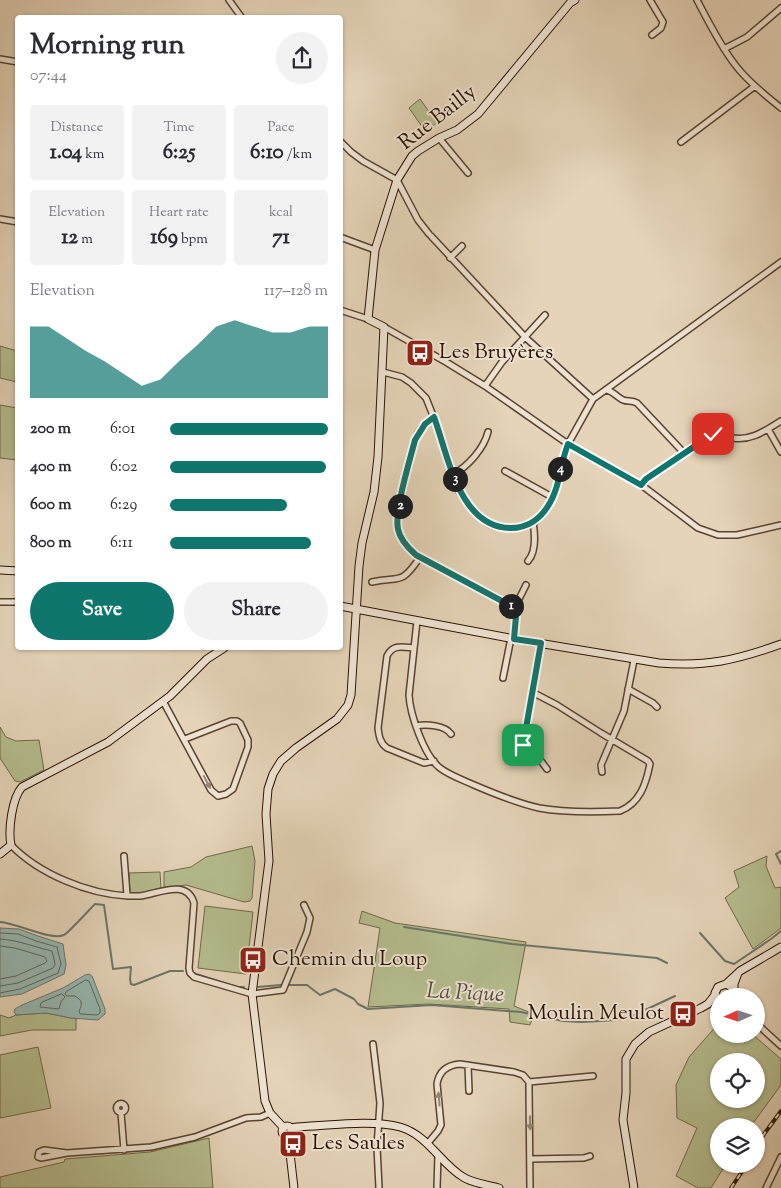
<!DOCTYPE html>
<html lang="en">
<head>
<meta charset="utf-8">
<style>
  body { margin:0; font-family:"Sorts Mill Goudy",serif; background:#f2f2f3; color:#2b2b33; height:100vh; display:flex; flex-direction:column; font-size:19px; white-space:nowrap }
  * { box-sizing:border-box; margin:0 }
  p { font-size:16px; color:#7c7c81 }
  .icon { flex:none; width:28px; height:28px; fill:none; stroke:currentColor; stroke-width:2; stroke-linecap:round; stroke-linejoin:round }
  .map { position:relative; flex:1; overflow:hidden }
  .sheet { position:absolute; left:15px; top:15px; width:328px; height:635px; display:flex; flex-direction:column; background:#fff; border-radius:5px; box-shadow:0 1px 4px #0004 }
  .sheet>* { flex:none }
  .needle { width:32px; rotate:267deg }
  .tools { position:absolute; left:710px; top:988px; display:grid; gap:10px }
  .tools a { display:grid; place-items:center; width:55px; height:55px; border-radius:50%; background:#fff; box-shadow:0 1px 4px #0004; font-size:25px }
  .pin { position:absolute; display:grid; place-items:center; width:42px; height:42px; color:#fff; margin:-21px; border-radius:10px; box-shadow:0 2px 8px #0006 }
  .km { position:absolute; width:25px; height:25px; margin:-12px; border-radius:50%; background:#222; color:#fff; font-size:14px; line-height:25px; text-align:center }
  .round { display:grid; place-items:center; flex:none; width:52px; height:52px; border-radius:26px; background:#f2f2f3 }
  .headline { display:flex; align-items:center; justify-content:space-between; height:85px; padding:0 15px }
  h1 { font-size:28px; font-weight:700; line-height:38px }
  .metrics { display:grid; grid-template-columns:repeat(3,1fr); gap:8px; height:85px; padding:5px 15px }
  .metrics div { display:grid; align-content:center; border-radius:5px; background:#f2f2f3; text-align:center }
  .metrics b { font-size:21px; font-weight:700 }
  .metrics small { font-size:14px; font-weight:400 }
  .metrics p { font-size:14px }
  .chart { height:140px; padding:10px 15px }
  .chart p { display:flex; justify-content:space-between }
  .chart svg { width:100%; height:90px; margin-top:5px; fill:#0f766e; opacity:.7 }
  .button { display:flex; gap:10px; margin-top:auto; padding:10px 15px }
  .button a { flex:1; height:58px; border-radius:30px; background:#0f766e; color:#fff; font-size:20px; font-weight:700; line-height:58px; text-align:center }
  .button a+a { background:#f2f2f3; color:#2b2b33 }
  ul { padding:0 15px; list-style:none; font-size:16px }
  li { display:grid; grid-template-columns:80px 60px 1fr; align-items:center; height:38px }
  li i { height:12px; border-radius:6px; background:#0f766e }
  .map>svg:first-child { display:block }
  .green { fill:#b5bd8f; stroke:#706848; fill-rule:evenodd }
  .water { fill:#96b8b2; stroke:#6b766b }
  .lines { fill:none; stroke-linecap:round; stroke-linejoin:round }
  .shore { stroke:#60655a; stroke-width:1 }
  .stream { stroke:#6b766b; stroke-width:2 }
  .street-casing { stroke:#59422f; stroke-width:8 }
  .secondary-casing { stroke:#2a1201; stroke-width:9 }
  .street { stroke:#eee3d2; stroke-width:5 }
  .secondary { stroke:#eee3d2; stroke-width:7 }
  .rail-casing { stroke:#2a1201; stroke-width:4 }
  .rail { stroke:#eee3d2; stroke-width:2; stroke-dasharray:5.5; stroke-linecap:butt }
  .oneway { fill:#968574 }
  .route-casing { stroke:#fff; stroke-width:10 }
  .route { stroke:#0f766e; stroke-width:6 }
  .labels { text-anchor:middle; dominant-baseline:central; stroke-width:4; stroke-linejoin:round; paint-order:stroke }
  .street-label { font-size:21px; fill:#2a1201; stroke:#eee3d2 }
  .poi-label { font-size:21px; fill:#2a1201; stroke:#eee3d2; text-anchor:start }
  .water-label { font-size:22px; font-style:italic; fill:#504c3f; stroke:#eee3d2 }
</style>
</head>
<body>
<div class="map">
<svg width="781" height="1188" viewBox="0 0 781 1188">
  <rect width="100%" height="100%" fill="#e5d4b9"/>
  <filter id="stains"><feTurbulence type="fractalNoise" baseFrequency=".004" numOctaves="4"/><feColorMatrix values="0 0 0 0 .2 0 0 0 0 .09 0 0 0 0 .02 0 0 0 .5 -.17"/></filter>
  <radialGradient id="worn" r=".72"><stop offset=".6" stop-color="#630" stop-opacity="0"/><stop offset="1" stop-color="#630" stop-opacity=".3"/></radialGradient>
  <path class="green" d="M420,99L437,123L425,131L409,108Z
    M0,346L17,351V382L0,378Z
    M0,405L17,408V460L0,458Z
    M0,727L6,737L16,741L39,740L44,770L20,782L15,781L0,758Z
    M252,846L255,861L252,898L250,901L244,902L186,885L164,888V872L191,867L206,857Z
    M767,856L766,866L775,888L781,887V928L753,949L725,898L739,887L734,871Z
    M160,872L161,888L135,894L130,893L129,873Z
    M205,906L253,912L246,974L198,968Z
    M362,911L395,923L526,942L514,1006L534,1014L530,1025L510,1022L509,1009L429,1004L368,1007L380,928L359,923Z
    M46,1013L76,1019V1030H32L0,1036V1015L9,1018L16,1015Z
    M719,1023V1034H752L781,1059V1085L751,1126H719V1164H726L711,1188H698L676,1176L697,1128L677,1118L676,1085L689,1057ZM719,1061H756V1099H719Z
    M38,1047L51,1108L0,1118V1055Z
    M209,1138L213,1188H0V1177L64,1162L65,1159L150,1152Z"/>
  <path class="water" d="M0,928L19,929L38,936L63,944L66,965L64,974L22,994L0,997Z
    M89,974L92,976L105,1009V1014L98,1020L71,1018L46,1013L16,1015L14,1012L15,1009L22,1005L63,988L85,975Z"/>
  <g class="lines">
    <path class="shore" d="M0,933L18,934L36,941L57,947L61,964L58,973L20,989L0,993
      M0,939C18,940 34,947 52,951L55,964L53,968L18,983L0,986
      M0,946L15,948L45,957L47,961L45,963L16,976L0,979
      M86,980L89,981L100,1009V1013L97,1015L80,1014L79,1011C83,1004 82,1000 75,996H67L65,994L66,992Z
      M62,994L65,997L61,1002L59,1009L40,1007L41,1003Z"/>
    <path class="stream" d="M781,851L776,854L781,864
      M0,922C17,923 51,941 64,935C69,932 89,910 95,904L104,905L113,969L131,967L130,979L131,984L134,985L170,971H183
      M404,927L512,944L657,958L667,963
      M700,933L725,961L734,964L771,939L781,931
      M193,973L237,987H244
      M287,985H307L320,995L335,989L354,999L358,1004L368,1009L432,1005L521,1012L563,1021L582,1022L617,1020L630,1017L675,996
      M257,987L281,985"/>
    <defs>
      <path id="street" d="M229,0L242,18
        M650,0L663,22L661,28L652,35
        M697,0C708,21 719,43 733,62C746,80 764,94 781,108
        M724,49L747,37L781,8
        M0,59L18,62
        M439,138L468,173
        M340,141L351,152L363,161L397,180L418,220L429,234
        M681,142L755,86
        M0,219L18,222
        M431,236L526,338L593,399
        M340,237L375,250
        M450,258L462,246
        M340,310L368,319
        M384,327L446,362L485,386L568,444L644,487L698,528L718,535H737L781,525
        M383,372L402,377L411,383L426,398L436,423L459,491L471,507L487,523L494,526L515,528L525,526L535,522L549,505L556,487L568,444L593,399L781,262
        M485,386L502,362L545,315
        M607,390C614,392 617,397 623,400C628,402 632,400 637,403L684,453L646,479L641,485
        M434,417C427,421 422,426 418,433C412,446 395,518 398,531C401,541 409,548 416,555L513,607L516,616L514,639
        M768,429L781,452
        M684,453C694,448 704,438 714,434C721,432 727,437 733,438C752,441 766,430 781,421
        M505,471L552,497
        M453,474C468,467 484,448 488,432
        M528,561C536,552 535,534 533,522
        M372,582C400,576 401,586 420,557
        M0,602H18
        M514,609L526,585
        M417,621L409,695C410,714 424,756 440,768C449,775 463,780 474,785C495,794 517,803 539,808C561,812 597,812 620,811C640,803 646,784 650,764L648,761L601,733L557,705L532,692
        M541,643L523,745L524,749L538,757L547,769
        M414,648C402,647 393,644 387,656L378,728C379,736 380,743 387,748L424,763L434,761
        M503,678L511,638
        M628,689L653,703L657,707
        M163,701L211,790L218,796L226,794L233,789L248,747V740L240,723L237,721H231L185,739
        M416,726C426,724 445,725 451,734
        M602,772L601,765L624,711L634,660
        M11,845C39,874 88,894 128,896C132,896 136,896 140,896C157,894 187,878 194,903L189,968L190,973L194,977L252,994L283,990L307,932L310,918L304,905
        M124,856L127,895
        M756,1023L781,1046
        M373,1044L380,1103L377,1147L379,1188
        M468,1065L469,1091
        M529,1082L593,1076
        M116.5 1108a4.5 4.5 0 1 1 9 0a4.5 4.5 0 1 1-9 0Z
        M121,1113L124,1150
        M428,1143L438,1131L441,1125L437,1084C439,1071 448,1065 460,1064L514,1072L523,1075L529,1082V1088L530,1188
        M67,1153L41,1158L38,1157L39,1152L44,1150L67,1153L151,1147L195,1137L246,1118L261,1117L270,1113
        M530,1159L584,1158L590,1156
        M437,1188L438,1155
        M766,1188L781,1157"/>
      <path id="secondary" d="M0,570L18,571
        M340,606L520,640L659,663C706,667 737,660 781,644
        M0,854L11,845C8,830 12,798 22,787L108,742L170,696L207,659L224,648
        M726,984L740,971L781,947
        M734,996V984L738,973
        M719,1001L715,993L718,987L726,984L733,988
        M282 1131a5 5 0 1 1 10 0a5 5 0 1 1-10 0Z
        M283,1127L270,1113L265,1101L252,994L269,861L266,814L268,789L273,774L281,761L296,748L337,719L348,705L351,695L359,566L362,543L374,492L378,457L384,327L368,319L375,250L397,180L412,156L418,151L439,138L457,130L478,114L570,3L575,0
        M291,1128L297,1127C327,1126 371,1119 400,1127C428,1135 440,1163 463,1177C472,1183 488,1185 499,1188
        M288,1136L294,1188
        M634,1188L623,1120L626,1093V1059L635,1044L649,1032L701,1008L708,1004L715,995"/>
    </defs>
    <use href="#street" class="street-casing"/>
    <use href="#secondary" class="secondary-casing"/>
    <use href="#street" class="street"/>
    <use href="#secondary" class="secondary"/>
    <defs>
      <path id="rail" d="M756,1145L781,1111
        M731,1188L747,1164"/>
    </defs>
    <use href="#rail" class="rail-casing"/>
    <use href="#rail" class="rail"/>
  </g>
  <defs><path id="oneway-solid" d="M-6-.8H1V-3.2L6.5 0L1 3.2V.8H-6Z" transform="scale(1.25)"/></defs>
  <g class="oneway">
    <use href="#oneway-solid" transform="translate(207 782) rotate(62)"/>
    <use href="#oneway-solid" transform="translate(439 1099) rotate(-95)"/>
    <use href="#oneway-solid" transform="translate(530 1123) rotate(89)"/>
  </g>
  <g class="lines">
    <defs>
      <path id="route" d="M523,745L541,643L514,639L516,616L513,607L416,555C408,548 400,540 398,529C394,511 410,460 415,440L425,424L434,417C448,455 459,528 511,528C527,528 540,519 548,506C560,488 560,464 568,444L641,485L646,479L713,434"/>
    </defs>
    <use href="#route" class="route-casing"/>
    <use href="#route" class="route"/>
  </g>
  <defs>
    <symbol id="bus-square" viewBox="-11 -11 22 22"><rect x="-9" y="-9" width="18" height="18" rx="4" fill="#8f2418" stroke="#eee3d2"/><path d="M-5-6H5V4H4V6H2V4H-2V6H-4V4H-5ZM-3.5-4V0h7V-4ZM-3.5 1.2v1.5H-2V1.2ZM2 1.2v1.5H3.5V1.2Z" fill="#fff"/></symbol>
  </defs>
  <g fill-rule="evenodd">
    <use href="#bus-square" x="404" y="337" width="32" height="32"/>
    <use href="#bus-square" x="237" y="944" width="32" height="32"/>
    <use href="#bus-square" x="667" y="998" width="32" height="32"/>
    <use href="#bus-square" x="277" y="1128" width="32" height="32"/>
  </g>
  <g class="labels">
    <g class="street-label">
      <text transform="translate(438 118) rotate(-38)">Rue Bailly</text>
    </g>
    <g class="poi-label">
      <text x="439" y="353">Les Bruyères</text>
      <text x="272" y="960">Chemin du Loup</text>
      <text x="664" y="1014" text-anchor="end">Moulin Meulot</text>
      <text x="312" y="1144">Les Saules</text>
    </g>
    <g class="water-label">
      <text transform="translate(465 994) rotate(3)">La Pique</text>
    </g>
  </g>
  <rect width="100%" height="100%" filter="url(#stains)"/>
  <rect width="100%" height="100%" fill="url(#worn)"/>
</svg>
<div class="tools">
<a><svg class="needle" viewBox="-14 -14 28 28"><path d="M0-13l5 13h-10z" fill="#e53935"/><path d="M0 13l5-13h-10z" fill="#7c7c81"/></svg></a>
<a><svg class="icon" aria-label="locate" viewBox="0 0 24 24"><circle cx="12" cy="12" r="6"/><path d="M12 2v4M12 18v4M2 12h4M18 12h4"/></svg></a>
<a><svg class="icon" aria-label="layers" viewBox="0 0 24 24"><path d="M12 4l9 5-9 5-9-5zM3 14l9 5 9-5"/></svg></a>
</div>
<div class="pin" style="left:523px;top:745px;background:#1e9e55"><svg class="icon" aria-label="arrive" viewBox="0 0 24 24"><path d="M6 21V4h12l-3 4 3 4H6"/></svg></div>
<div class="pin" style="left:713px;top:434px;background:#d93025"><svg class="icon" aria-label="check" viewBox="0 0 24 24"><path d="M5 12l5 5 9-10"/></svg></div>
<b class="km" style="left:511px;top:606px">1</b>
<b class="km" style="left:400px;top:506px">2</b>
<b class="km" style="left:455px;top:479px">3</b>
<b class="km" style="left:560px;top:469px">4</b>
<section class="sheet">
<div class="headline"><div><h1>Morning run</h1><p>07:44</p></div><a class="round"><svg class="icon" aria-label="share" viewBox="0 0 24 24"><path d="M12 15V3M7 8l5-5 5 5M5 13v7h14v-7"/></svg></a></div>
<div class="metrics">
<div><p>Distance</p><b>1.04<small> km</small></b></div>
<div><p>Time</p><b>6:25</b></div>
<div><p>Pace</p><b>6:10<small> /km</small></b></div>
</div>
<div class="metrics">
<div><p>Elevation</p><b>12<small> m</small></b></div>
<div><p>Heart rate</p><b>169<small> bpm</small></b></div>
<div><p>kcal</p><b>71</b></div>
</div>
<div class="chart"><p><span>Elevation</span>117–128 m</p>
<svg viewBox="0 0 160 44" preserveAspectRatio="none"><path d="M0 44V9L10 9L20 15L30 21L40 26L50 32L60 38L70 35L80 26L90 18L100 9L110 6L120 9L130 12L140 12L150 9L160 9V44z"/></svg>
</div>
<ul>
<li><b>200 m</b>6:01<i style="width:100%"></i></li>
<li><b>400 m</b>6:02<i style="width:99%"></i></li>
<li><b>600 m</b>6:29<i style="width:74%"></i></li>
<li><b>800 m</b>6:11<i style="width:89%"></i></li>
</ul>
<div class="button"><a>Save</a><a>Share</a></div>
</section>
</div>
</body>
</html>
